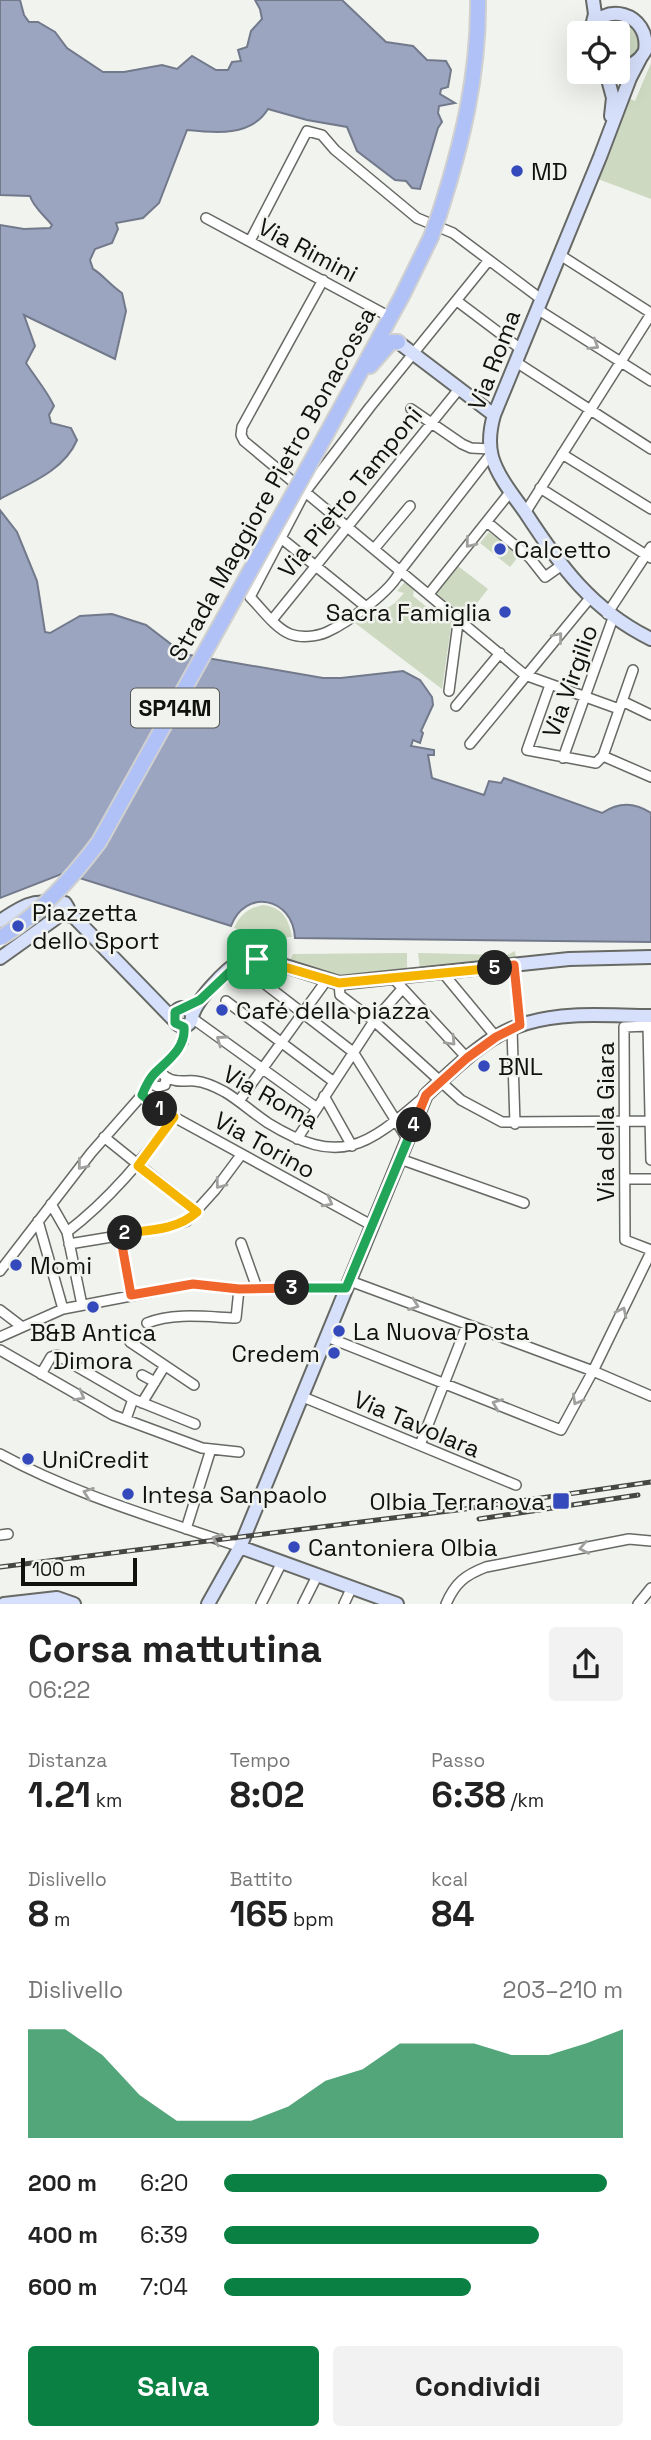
<!DOCTYPE html>
<html lang="it">
<head>
<meta charset="utf-8">
<style>
  body { margin:0; font-family:"Space Grotesk",sans-serif; background:#f2f2f2; color:#222; height:100vh; display:flex; flex-direction:column; font-size:26px; white-space:nowrap }
  * { box-sizing:border-box; margin:0 }
  p { font-size:23px; color:#767676 }
  .icon { flex:none; width:38px; height:38px; fill:none; stroke:currentColor; stroke-width:2; stroke-linecap:round; stroke-linejoin:round }
  .map { position:relative; height:1604px; overflow:hidden }
  .side { display:flex; flex-direction:column; background:#fff; flex:1 }
  .side>* { flex:none }
  .buttons { position:absolute; left:567px; top:21px; display:grid; gap:14px }
  .buttons a { display:grid; place-items:center; width:63px; height:63px; border-radius:7px; background:#fff; box-shadow:0 7px 28px #0002; font-size:35px }
  .scale { position:absolute; left:21px; bottom:18px; width:116px; box-sizing:border-box; padding-left:7px; border:4px solid #111210; border-top:0; font-size:19px; line-height:24px; white-space:nowrap; color:#111210; -webkit-text-stroke:5px #f1f3ee; paint-order:stroke }
  .pin { position:absolute; display:grid; place-items:center; width:60px; height:60px; color:#fff; margin:-30px; border-radius:14px; box-shadow:0 4px 10px #0006 }
  .km { position:absolute; width:35px; height:35px; margin:-18px; border-radius:50%; background:#222; color:#fff; font-size:19px; line-height:35px; text-align:center }
  .round { display:grid; place-items:center; flex:none; width:74px; height:74px; border-radius:7px; background:#f2f2f2 }
  .headline { display:flex; align-items:center; justify-content:space-between; height:119px; padding:0 28px }
  h1 { font-size:38px; font-weight:700; line-height:52px }
  .figures { display:grid; grid-template-columns:repeat(3,1fr); gap:10px; height:119px; padding:7px 28px }
  .figures div { display:grid; align-content:center }
  .figures b { font-size:35px; font-weight:700 }
  .figures small { font-size:19px; font-weight:400 }
  .figures p { font-size:19px }
  .chart { height:196px; padding:14px 28px }
  .chart p { display:flex; justify-content:space-between }
  .chart svg { width:100%; height:126px; margin-top:7px; fill:#0b8043; opacity:.7 }
  .primary-button { display:flex; gap:14px; margin-top:auto; padding:14px 28px }
  .primary-button a { flex:1; height:80px; border-radius:7px; background:#0b8043; color:#fff; font-size:28px; font-weight:700; line-height:80px; text-align:center }
  .primary-button a+a { background:#f2f2f2; color:#222 }
  ul { padding:0 28px; list-style:none; font-size:23px }
  li { display:grid; grid-template-columns:112px 84px 1fr; align-items:center; height:52px }
  li i { height:18px; border-radius:9px; background:#0b8043 }
  .map>svg:first-child { display:block }
  .green { fill:#cdd9c1 }
  .water { fill:#9ba5c0; stroke:#72798b; stroke-width:2 }
  .lines { fill:none; stroke-linecap:round; stroke-linejoin:round }
  .street-casing { stroke:#676965; stroke-width:12 }
  .secondary-casing { stroke:#676965; stroke-width:16 }
  .primary-casing { stroke:#cfd0cf; stroke-width:18 }
  .street { stroke:#fff; stroke-width:9 }
  .secondary { stroke:#d7e0fb; stroke-width:12 }
  .primary { stroke:#b0c1f7; stroke-width:14 }
  .rail-casing { stroke:#464744; stroke-width:5 }
  .rail { stroke:#f1f3ee; stroke-width:2.5; stroke-dasharray:8; stroke-linecap:butt }
  .primary-bridge-casing { stroke:#cfd0cf; stroke-width:18; stroke-linecap:butt }
  .primary-bridge { stroke:#b0c1f7; stroke-width:14 }
  .oneway { stroke:#a0a09f }
  .split-1-casing { stroke:#fff; stroke-width:14 }
  .split-2-casing { stroke:#fff; stroke-width:14 }
  .split-3-casing { stroke:#fff; stroke-width:14 }
  .split-4-casing { stroke:#fff; stroke-width:14 }
  .split-5-casing { stroke:#fff; stroke-width:14 }
  .split-6-casing { stroke:#fff; stroke-width:14 }
  .split-1 { stroke:#22a559; stroke-width:9 }
  .split-2 { stroke:#f5b400; stroke-width:9 }
  .split-3 { stroke:#f0652b; stroke-width:9 }
  .split-4 { stroke:#22a559; stroke-width:9 }
  .split-5 { stroke:#f0652b; stroke-width:9 }
  .split-6 { stroke:#f5b400; stroke-width:9 }
  .poi-dot { fill:#3449bb; stroke:#f1f3ee; stroke-width:2.5 }
  .labels { text-anchor:middle; dominant-baseline:central; stroke-width:5; stroke-linejoin:round; paint-order:stroke }
  .shield { fill:#f1f3ee; stroke:#545653; stroke-width:2 }
  .shield-label { font-size:23px; font-weight:bold; fill:#111210 }
  .poi-label { font-size:24px; fill:#111210; stroke:#f1f3ee; text-anchor:start }
  .street-label { font-size:24px; fill:#111210; stroke:#f1f3ee }
</style>
</head>
<body>
<div class="map">
<svg width="651" height="1604" viewBox="0 0 651 1604">
  <rect width="100%" height="100%" fill="#f1f3ee"/>
  <path class="green" d="M626,14L643,43L634,57L618,63V33H594L596,26Z
    M651,63V199L598,179L630,99L635,101Z
    M489,532L519,556L510,567L480,543Z
    M458,566L488,589L466,617L437,594Z
    M405,582L414,589L413,596L437,615L438,609L452,620L442,689L355,623L364,617L369,620L395,603L404,593L397,591Z
    M263,905C282,907 289,919 292,937L268,938L234,928C240,915 248,908 263,905Z
    M515,951L516,959L420,969L418,953L507,955Z
    M407,953V971L342,977L331,976L290,961L293,954Z"/>
  <path class="water" d="M0,0H20L24,15L29,22H38L55,32L67,48L103,72H124L162,65L177,69L192,56L216,70H228L232,62L241,61L238,50L247,47L251,31L262,19L260,9L255,0H342L386,42L413,46L427,60L446,61L451,70L448,87L441,89L440,94L455,103L439,106L438,113L442,122L438,128L420,189L412,188L406,181L395,180L357,151L347,127L307,120L268,109C251,137 215,133 187,130L159,203L143,218L116,223L118,229L112,243L95,249L90,260L93,269C101,273 111,286 122,293L126,311L115,359L24,315L35,346L26,363C35,377 47,391 54,406L49,415L51,423L71,428L77,440C64,471 28,484 0,499V225L24,229L50,228L52,225C45,216 33,207 30,196L0,195Z
    M0,510L17,532L37,581L45,632L50,633L80,616L112,614L146,625L184,654L323,678H341L403,671L420,680L432,697L433,705L421,731L423,733L420,743L413,740L411,746L434,750V755H428L432,778L484,795L489,781L501,783L504,778L602,813C619,802 634,802 651,813V942L295,938C293,897 245,888 231,926L64,873L0,898Z"/>
  <g class="lines">
    <defs>
      <path id="street" d="M206,218L390,317
        M250,241L307,131L322,135L335,150L417,218L453,233L541,299
        M560,255L651,313
        M489,260L370,407L305,492L250,597C261,608 275,628 290,634C300,638 316,637 327,632C347,623 392,591 400,571L491,454
        M323,280L242,427L241,435L244,441L525,675L619,709
        M457,301L522,350
        M537,309L651,381
        M516,362L651,449
        M411,409L462,444L471,448L491,449
        M562,454L651,509
        M540,488L651,558
        M525,513L651,314
        M487,522L530,558L545,577L562,565
        M281,538L365,606
        M374,549L410,506
        M429,594L511,491
        M607,614L651,547
        M272,620L459,389
        M550,685L527,750L596,763L603,756
        M449,691L458,623L460,620
        M622,701L651,715
        M456,706L500,653
        M470,744L590,598
        M603,756L633,670
        M603,756L651,777
        M563,758L613,618
        M514,966L520,1025
        M443,973L496,1037
        M256,977L353,1052L408,1140
        M393,978L467,1058
        M339,983L340,995L374,1021L461,1100L502,1122L651,1121
        M226,1001L334,1082
        M192,1018L317,1108
        M648,1025L651,1160
        M512,1029L515,1124
        M651,1031L648,1026L624,1027L625,1240L651,1250
        M157,1073L183,1042L184,1027
        M152,1077L160,1072C163,1074 165,1077 168,1078C176,1083 186,1080 195,1081C205,1082 216,1087 225,1092C240,1101 253,1113 268,1123C340,1167 366,1147 424,1097
        M152,1077V1084L158,1087L165,1085L166,1078
        M142,1095L153,1105L174,1117L373,1226
        M324,1096L352,1146
        M239,1101L326,981
        M104,1137L197,1212
        M297,1139L374,1021L402,989
        M400,1159L524,1203
        M625,1179H651
        M51,1204L67,1232L82,1305
        M38,1221L63,1309
        M67,1232C109,1200 143,1159 174,1117
        M120,1234L131,1295
        M241,1243L257,1288
        M69,1244L166,1228L187,1221L215,1190L241,1155
        M0,1271L91,1153L142,1095L152,1077
        M350,1281L593,1371L651,1396
        M0,1310L21,1326
        M147,1323C174,1312 208,1317 236,1318L239,1289
        M135,1334L130,1342L194,1385
        M0,1337L63,1309L193,1284L239,1289L347,1288
        M327,1337L561,1430L593,1371L651,1252
        M0,1350L113,1415L202,1448L239,1452
        M41,1374L51,1357L57,1355L133,1399L195,1424
        M142,1375L155,1382
        M303,1397L516,1485
        M142,1403L164,1367
        M126,1419L133,1399
        M420,1445L467,1325
        M0,1454C75,1495 160,1519 240,1547
        M186,1529L211,1449
        M0,1535L8,1534
        M261,1604L282,1562
        M303,1604L318,1574
        M344,1604L352,1587
        M446,1604C455,1583 465,1575 486,1567L629,1539L651,1541
        M638,1604L651,1588"/>
      <path id="secondary" d="M593,22L595,14L593,0
        M589,33C601,0 651,12 645,51C639,62 630,67 618,67
        M641,57L630,78L600,157L494,415C490,429 488,442 492,457C498,477 513,495 525,512C560,566 592,610 651,639
        M606,72L613,98L611,116
        M398,342L494,415
        M52,905L57,901L65,903L68,908L67,915
        M67,915L74,917L173,1019
        M0,921C16,911 32,898 51,904
        M0,958L56,918
        M174 1017a9 9 0 1 1 18 0a9 9 0 1 1-18 0Z
        M192,1017C196,1000 225,970 240,961C248,958 255,958 263,959L339,983L569,959L651,957
        M240,1547L397,1604
        M4,1604L57,1598L74,1604
        M208,1604L240,1547L426,1095C455,1068 488,1034 527,1023C567,1011 610,1016 651,1016"/>
      <path id="primary" d="M439,215C462,144 479,74 478,0
        M370,366L391,342H398
        M317,451L402,296L431,237"/>
    </defs>
    <use href="#street" class="street-casing"/>
    <use href="#secondary" class="secondary-casing"/>
    <use href="#primary" class="primary-casing"/>
    <use href="#street" class="street"/>
    <use href="#secondary" class="secondary"/>
    <use href="#primary" class="primary"/>
    <defs>
      <path id="rail" d="M479,1519L638,1495
        M0,1567L465,1509L651,1482"/>
    </defs>
    <use href="#rail" class="rail-casing"/>
    <use href="#rail" class="rail"/>
    <defs>
      <path id="primary-bridge" d="M431,237L439,215
        M0,938C40,914 71,879 99,842L317,451"/>
    </defs>
    <use href="#primary-bridge" class="primary-bridge-casing"/>
    <use href="#primary-bridge" class="primary-bridge"/>
  </g>
  <defs><path id="oneway-chevron" d="M-2-3.5L2.5 0L-2 3.5" fill="none" stroke-width="1.6" stroke-linecap="round" stroke-linejoin="round" transform="scale(1.75)"/></defs>
  <g class="oneway">
    <use href="#oneway-chevron" transform="translate(594 345) rotate(32)"/>
    <use href="#oneway-chevron" transform="translate(470 543) rotate(129)"/>
    <use href="#oneway-chevron" transform="translate(558 637) rotate(-50)"/>
    <use href="#oneway-chevron" transform="translate(221 1040) rotate(-145)"/>
    <use href="#oneway-chevron" transform="translate(451 1041) rotate(46)"/>
    <use href="#oneway-chevron" transform="translate(82 1165) rotate(129)"/>
    <use href="#oneway-chevron" transform="translate(220 1184) rotate(127)"/>
    <use href="#oneway-chevron" transform="translate(328 1202) rotate(28)"/>
    <use href="#oneway-chevron" transform="translate(414 1305) rotate(20)"/>
    <use href="#oneway-chevron" transform="translate(622 1312) rotate(-64)"/>
    <use href="#oneway-chevron" transform="translate(80 1396) rotate(29)"/>
    <use href="#oneway-chevron" transform="translate(577 1400) rotate(119)"/>
    <use href="#oneway-chevron" transform="translate(497 1404) rotate(-158)"/>
    <use href="#oneway-chevron" transform="translate(88 1493) rotate(-160)"/>
    <use href="#oneway-chevron" transform="translate(217 1539) rotate(-161)"/>
    <use href="#oneway-chevron" transform="translate(584 1548) rotate(169)"/>
  </g>
  <g class="lines">
    <defs>
      <path id="split-1" d="M160,1109L142,1095C145,1088 149,1079 154,1074C168,1060 186,1048 184,1027L175,1023V1012L200,1000L240,962L257,959"/>
      <path id="split-2" d="M125,1233C151,1230 177,1230 197,1212L138,1166L174,1117L160,1109"/>
      <path id="split-3" d="M125,1233L120,1234L131,1295L193,1284L239,1289L292,1288"/>
      <path id="split-4" d="M292,1288H346L414,1125"/>
      <path id="split-5" d="M414,1125L426,1095L467,1058L496,1037L520,1025L514,965L495,968"/>
      <path id="split-6" d="M257,959L339,983L495,968"/>
    </defs>
    <use href="#split-1" class="split-1-casing"/>
    <use href="#split-2" class="split-2-casing"/>
    <use href="#split-3" class="split-3-casing"/>
    <use href="#split-4" class="split-4-casing"/>
    <use href="#split-5" class="split-5-casing"/>
    <use href="#split-6" class="split-6-casing"/>
    <use href="#split-1" class="split-1"/>
    <use href="#split-2" class="split-2"/>
    <use href="#split-3" class="split-3"/>
    <use href="#split-4" class="split-4"/>
    <use href="#split-5" class="split-5"/>
    <use href="#split-6" class="split-6"/>
  </g>
  <g class="poi-dot">
    <circle cx="517" cy="171" r="7"/>
    <circle cx="500" cy="549" r="7"/>
    <circle cx="505" cy="612" r="7"/>
    <circle cx="18" cy="926" r="7"/>
    <circle cx="222" cy="1010" r="7"/>
    <circle cx="484" cy="1066" r="7"/>
    <circle cx="16" cy="1265" r="7"/>
    <circle cx="93" cy="1307" r="7"/>
    <circle cx="339" cy="1331" r="7"/>
    <circle cx="334" cy="1353" r="7"/>
    <circle cx="28" cy="1459" r="7"/>
    <circle cx="128" cy="1494" r="7"/>
    <rect x="552" y="1492" width="18" height="18" rx="3.5"/>
    <circle cx="294" cy="1547" r="7"/>
  </g>
  <g class="labels">
    <rect class="shield" x="131" y="688.5" width="88" height="39" rx="5"/>
    <g class="shield-label">
      <text x="175" y="708">SP14M</text>
    </g>
    <g class="poi-label">
      <text x="531" y="171">MD</text>
      <text x="514" y="549">Calcetto</text>
      <text x="491" y="612" text-anchor="end">Sacra Famiglia</text>
      <text x="32" y="912">Piazzetta<tspan x="32" dy="28">dello Sport</tspan></text>
      <text x="236" y="1010">Café della piazza</text>
      <text x="498" y="1066">BNL</text>
      <text x="30" y="1265">Momi</text>
      <text x="353" y="1331">La Nuova Posta</text>
      <text x="93" y="1332" text-anchor="middle">B&amp;B Antica<tspan x="93" dy="28">Dimora</tspan></text>
      <text x="320" y="1353" text-anchor="end">Credem</text>
      <text x="42" y="1459">UniCredit</text>
      <text x="142" y="1494">Intesa Sanpaolo</text>
      <text x="545" y="1501" text-anchor="end">Olbia Terranova</text>
      <text x="308" y="1547">Cantoniera Olbia</text>
    </g>
    <g class="street-label">
      <text transform="translate(308 250) rotate(28)">Via Rimini</text>
      <text transform="translate(494 360) rotate(-69)">Via Roma</text>
      <text transform="translate(272 484) rotate(-61)">Strada Maggiore Pietro Bonacossa</text>
      <text transform="translate(350 492) rotate(-51)">Via Pietro Tamponi</text>
      <text transform="translate(570 681) rotate(-70)">Via Virgilio</text>
      <text transform="translate(271 1097) rotate(29)">Via Roma</text>
      <text transform="translate(605 1122) rotate(-90)">Via della Giara</text>
      <text transform="translate(265 1145) rotate(29)">Via Torino</text>
      <text transform="translate(417 1424) rotate(23)">Via Tavolara</text>
    </g>
  </g>
</svg>
<div class="buttons">
<a><svg class="icon" aria-label="locate" viewBox="0 0 24 24"><circle cx="12" cy="12" r="6"/><path d="M12 2v4M12 18v4M2 12h4M18 12h4"/></svg></a>
</div>
<div class="scale">100 m</div>
<div class="pin" style="left:257px;top:959px;background:#1e9e55"><svg class="icon" aria-label="arrive" viewBox="0 0 24 24"><path d="M6 21V4h12l-3 4 3 4H6"/></svg></div>
<b class="km" style="left:160px;top:1109px">1</b>
<b class="km" style="left:125px;top:1233px">2</b>
<b class="km" style="left:292px;top:1288px">3</b>
<b class="km" style="left:414px;top:1125px">4</b>
<b class="km" style="left:495px;top:968px">5</b>
</div>
<section class="side">
<div class="headline"><div><h1>Corsa mattutina</h1><p>06:22</p></div><a class="round"><svg class="icon" aria-label="share" viewBox="0 0 24 24"><path d="M12 15V3M7 8l5-5 5 5M5 13v7h14v-7"/></svg></a></div>
<div class="figures">
<div><p>Distanza</p><b>1.21<small> km</small></b></div>
<div><p>Tempo</p><b>8:02</b></div>
<div><p>Passo</p><b>6:38<small> /km</small></b></div>
</div>
<div class="figures">
<div><p>Dislivello</p><b>8<small> m</small></b></div>
<div><p>Battito</p><b>165<small> bpm</small></b></div>
<div><p>kcal</p><b>84</b></div>
</div>
<div class="chart"><p><span>Dislivello</span>203–210 m</p>
<svg viewBox="0 0 160 44" preserveAspectRatio="none"><path d="M0 44V6L10 6L20 15L30 29L40 38L50 38L60 38L70 33L80 24L90 20L100 11L110 11L120 11L130 15L140 15L150 11L160 6V44z"/></svg>
</div>
<ul>
<li><b>200 m</b>6:20<i style="width:96%"></i></li>
<li><b>400 m</b>6:39<i style="width:79%"></i></li>
<li><b>600 m</b>7:04<i style="width:62%"></i></li>
</ul>
<div class="primary-button"><a>Salva</a><a>Condividi</a></div>
</section>
</body>
</html>
